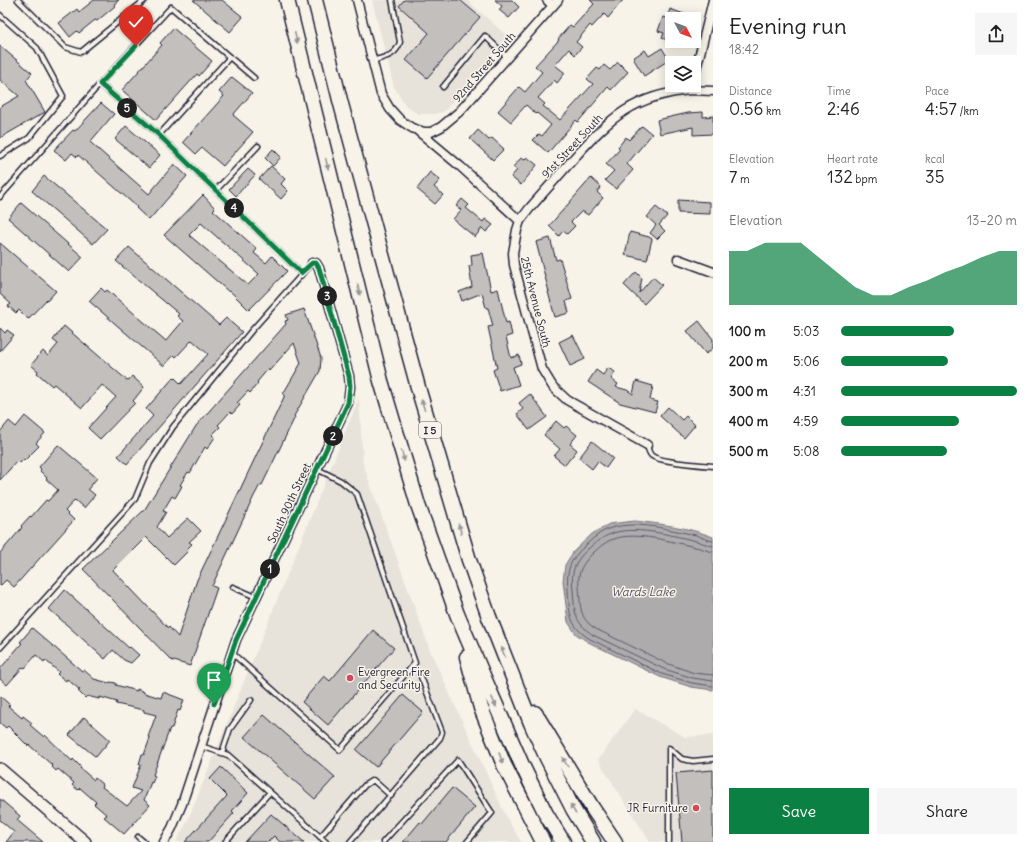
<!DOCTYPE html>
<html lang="en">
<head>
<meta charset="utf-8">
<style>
  body { margin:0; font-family:Delius,sans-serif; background:#f6f6f6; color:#222; height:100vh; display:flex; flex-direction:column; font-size:15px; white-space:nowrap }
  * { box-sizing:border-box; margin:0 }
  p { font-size:13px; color:#767676 }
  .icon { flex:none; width:22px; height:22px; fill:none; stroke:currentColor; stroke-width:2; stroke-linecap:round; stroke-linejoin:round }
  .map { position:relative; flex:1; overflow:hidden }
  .panel { display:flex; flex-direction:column; background:#fff; width:320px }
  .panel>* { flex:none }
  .needle { width:26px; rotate:131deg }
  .controls { position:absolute; left:665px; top:12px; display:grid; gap:8px }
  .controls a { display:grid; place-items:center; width:36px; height:36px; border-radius:0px; background:#fff; box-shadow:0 2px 10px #0003; font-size:20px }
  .pin { position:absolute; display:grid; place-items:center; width:34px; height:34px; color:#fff; margin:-41px -17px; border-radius:50% 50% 50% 0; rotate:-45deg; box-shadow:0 0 4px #0007 }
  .pin .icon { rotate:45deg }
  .km { position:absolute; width:20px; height:20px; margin:-10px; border-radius:50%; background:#222; color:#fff; font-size:11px; line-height:20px; text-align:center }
  .round { display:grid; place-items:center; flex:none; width:42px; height:42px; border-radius:0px; background:#f6f6f6 }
  .overview { display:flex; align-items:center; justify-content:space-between; height:68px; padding:0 16px }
  h1 { font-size:22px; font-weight:600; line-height:30px }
  .figures { display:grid; grid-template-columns:repeat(3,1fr); gap:6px; height:68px; padding:4px 16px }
  .figures div { display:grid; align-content:center }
  .figures b { font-size:17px; font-weight:600 }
  .figures small { font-size:11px; font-weight:400 }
  .figures p { font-size:11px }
  .chart { height:112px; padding:8px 16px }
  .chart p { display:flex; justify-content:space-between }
  .chart svg { width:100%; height:72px; margin-top:4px; fill:#0b8043; opacity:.7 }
  .action { display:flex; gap:8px; margin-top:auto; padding:8px 16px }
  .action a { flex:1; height:46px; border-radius:0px; background:#0b8043; color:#fff; font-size:16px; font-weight:600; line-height:46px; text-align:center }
  .action a+a { background:#f6f6f6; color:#222 }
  ul { padding:0 16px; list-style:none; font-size:13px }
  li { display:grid; grid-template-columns:64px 48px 1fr; align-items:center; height:30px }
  li i { height:10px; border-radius:5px; background:#0b8043 }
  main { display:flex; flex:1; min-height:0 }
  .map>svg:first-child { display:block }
  .built { fill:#e7e3db }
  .water { fill:#aeabad; stroke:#76747f }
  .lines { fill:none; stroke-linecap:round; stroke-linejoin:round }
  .shore { stroke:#5a5969; stroke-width:1 }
  .building { fill:#c2bfbd; stroke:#22223b; fill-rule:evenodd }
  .lane-casing { stroke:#22223b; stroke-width:7 }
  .street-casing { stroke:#22223b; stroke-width:11 }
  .secondary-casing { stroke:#22223b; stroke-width:14 }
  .highway-casing { stroke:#22223b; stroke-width:17 }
  .lane { stroke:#f7f3e8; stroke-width:4 }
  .street { stroke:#f7f3e8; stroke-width:8 }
  .secondary { stroke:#f7f3e8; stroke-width:11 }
  .highway { stroke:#f7f3e8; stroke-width:14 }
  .oneway { fill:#97959a }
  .route-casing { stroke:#fff; stroke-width:8 }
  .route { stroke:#0b8043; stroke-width:5 }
  .poi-dot { fill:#d1495b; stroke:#f7f3e8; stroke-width:1.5 }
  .labels { text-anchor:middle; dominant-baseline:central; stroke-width:3; stroke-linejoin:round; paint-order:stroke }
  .shield { fill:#f7f3e8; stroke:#62616f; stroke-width:1 }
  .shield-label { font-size:10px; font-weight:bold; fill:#22223b }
  .street-label { font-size:11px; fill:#22223b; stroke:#f7f3e8 }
  .poi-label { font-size:11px; fill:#22223b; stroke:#f7f3e8; text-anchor:start }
  .water-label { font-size:12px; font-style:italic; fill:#535263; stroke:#f7f3e8 }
</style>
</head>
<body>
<main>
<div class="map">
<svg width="713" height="842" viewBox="0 0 713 842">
  <rect width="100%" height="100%" fill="#f7f3e8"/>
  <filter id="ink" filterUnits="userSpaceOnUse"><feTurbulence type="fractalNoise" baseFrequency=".025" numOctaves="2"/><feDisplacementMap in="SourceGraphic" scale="8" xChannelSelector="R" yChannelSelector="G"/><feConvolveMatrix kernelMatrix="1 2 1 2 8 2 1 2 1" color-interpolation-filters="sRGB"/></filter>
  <g filter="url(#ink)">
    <path class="built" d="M372,0H467L507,36L445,111L435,114H418L405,105L394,87Z
      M359,398L363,464L431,653L506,816L521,842H176L187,822Z
      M635,709L685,737L713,735V842H650L598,760Z"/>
    <path class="water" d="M635,521C661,524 688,527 713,537V690L691,687L660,677L588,642L576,634L568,622L563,581L565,565L573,552L592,534L609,524Z"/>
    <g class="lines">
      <path class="shore" d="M713,541C707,540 701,537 696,535C669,530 639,520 611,528C601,531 592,539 584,547C570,560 566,570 568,590C570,614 568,625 590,639L662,674L692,683L713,686
        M713,546C706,545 699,541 692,540C672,535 630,525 611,534C602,537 595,543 588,549C574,562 571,571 573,590C575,612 573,621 593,635L664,669L693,678L713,681
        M713,552C707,551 702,548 695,547C673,542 635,531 614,539C606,541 600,547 594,552C583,563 577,571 579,587C581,606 578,618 596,629L666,663L694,673L713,675"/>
    </g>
    <path class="building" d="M94,0H119L114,4L115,6L97,21L95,20L79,33L77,31L70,37L59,23L77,9L79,12Z
      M193,0H222L243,17L230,32Z
      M404,0H460L480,17L427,78L406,60L429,33L399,6Z
      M495,0H512L519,7L509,18L499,10L502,6Z
      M590,0H623L608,18L604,14L592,27L590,25L576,42L582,47L575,55L569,49L555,65L565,73L557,83L554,80L538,98L545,104L543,106L560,120L593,84L587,79L597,68L600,70L604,65L610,70L618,62L628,72L611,90L608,87L578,122L576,120L548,153L533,140L539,134L542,136L551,125L537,113L536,114L526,105L511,122L498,111L519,87L525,92L542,72L535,66L559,40L558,39L570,25L573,27L594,4Z
      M670,9L695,18V19H670L672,20V42L662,38L664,33L658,31L663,17L667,18Z
      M173,28L212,61L199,76L197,74L156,120L122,90L162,45L160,43Z
      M0,46L32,73L26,80L45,112L0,138V107L19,96L0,80Z
      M662,48L669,60L644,76L633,58L645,50L649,56Z
      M232,77L252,93L233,115L253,132L223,166L202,148L196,154L183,142L224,96L219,92Z
      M101,103L114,114L90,142L149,194L174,164L187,176L149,220L136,208L137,207L78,155L77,157L72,153L66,160L54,150L73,130L75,131Z
      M703,112V117L713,116V134L693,135V127L660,134L657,120L688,113Z
      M126,126L160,155L149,168L115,139Z
      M642,126L652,134L627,164L633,170L616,189L605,180L614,171L606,164L620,149L618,147L626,137L629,140Z
      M478,130L489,140L492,138L504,149L493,160L470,139Z
      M273,149L281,157L273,166L265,158Z
      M527,157L537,165L521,185L511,177L517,170L513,167L521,158L524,160Z
      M271,166L285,179L281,184L288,191L281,199L259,179Z
      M248,169L255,175L236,196L229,189Z
      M430,172L440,180L434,187L443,195L435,204L417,189Z
      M44,176L107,229L93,244L32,191Z
      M591,178L601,187L597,192L603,198L588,215L582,211L571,222L575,226L567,234L563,231L559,236L549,226Z
      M203,195L215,208L213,210L257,249L254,253L266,263L272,256L287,271L249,310L230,291L229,292L164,235ZM201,223L259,274L248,285L189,235Z
      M462,199L469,205L466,208L483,222L485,219L493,225L486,232L482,228L475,237L453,219L461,210L456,206Z
      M678,200L710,202V214L678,213Z
      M21,203L83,257L69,272L8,218Z
      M656,207L667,216L659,225L665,231L657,239L650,233L656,225L647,217Z
      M630,232L649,237L652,239L647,260L625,255Z
      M550,238L556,260L560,259L572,299L566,301L569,313L555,317L548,292H549L536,242Z
      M0,243L56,291L47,301L46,300L28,319L19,310L16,313L8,306L11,304L0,294Z
      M129,247L219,325L226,318L242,332L127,464L118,456L153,416L146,409L174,377L181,384L208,354L192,340L176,357L174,355L164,366L89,301L101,288L105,292L107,290L166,341L183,321L177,316L179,314L116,261Z
      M483,253L491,291L498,289L506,323L509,322L512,335L506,337L511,358L519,355L521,364L513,367L519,385L500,391L493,370L497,368L488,327L493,326L488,308H486L482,293L462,301L459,292L472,287L469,266L472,265L471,255Z
      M636,272L642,278L639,293L653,277L662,285L644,304L624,285Z
      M304,309L321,358L320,371L294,416L295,417L262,485H260L254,496L212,586L217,588L190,666L171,660L83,569L145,509L196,426L286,324L285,321L288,320L286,315ZM294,343L301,363L283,394L285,395L197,580L178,637L169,627L168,628L113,570L146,537L174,565L188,551L187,549L192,544L189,542L201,531L188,518L167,538L157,527L166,512L163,511L172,496L175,498L182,486L180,485L188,472L190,473L205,447L207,449L215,437L212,435L220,427L218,425L230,412L232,414L240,405L237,403L248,391L250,393L258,383L257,382L268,369L269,371Z
      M699,321L713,339V348L706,354L687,331Z
      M64,326L128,381L132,376L144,387L133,401L135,403L100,439L88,428L116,397L102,385L82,408L54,384L52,386L37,373L38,371L31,365L43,351L48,356L58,344L53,340Z
      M0,328L5,333L7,330L14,335L0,351Z
      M573,335L585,359L570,366L559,342Z
      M608,368L615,372L611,379L618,384L616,387L627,390L633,394L636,381L653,386L650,400L658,402L655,412L620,403L588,382L596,370L603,375Z
      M530,394L547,417L529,430L517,414L523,409L519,403Z
      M668,407L682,420L686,416L695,425L684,438L660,416Z
      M25,416L45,433L36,443L39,446L25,460L24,459L20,463L18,460L0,480V432L9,421L16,427Z
      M556,421L564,428L566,426L577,435L570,444L577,450L565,465L554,456L560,449L544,435Z
      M592,441L613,458L606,468L598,461L592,469L579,458Z
      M58,445L97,478L88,489L95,495L84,508L75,500L65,511L74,520L14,587L6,580L0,586V553L20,530L22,527L21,526L30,516L31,517L46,500L48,501L58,490L46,479L47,478L40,471L41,469L39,467Z
      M65,590L129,648L130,647L139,655L131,663L124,660L113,650L105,659L49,609Z
      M32,628L82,671L84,670L94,679L109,683L110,682L116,683V685L137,691V689L144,692V693L161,698L163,692L184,700L180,711L178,710L172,728H170L153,775L155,776L152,783L151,782L144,800L150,805L124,834L104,817L107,815L94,804L96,802L80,788L78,790L72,785L74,783L58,769L56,771L51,766L52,765L29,745L28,746L8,726L6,728L0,723V696L10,705L8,706L22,718L23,716L32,723L30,725L44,737L45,735L72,761L73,759L81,767L80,768L94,780L95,778L103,785L102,787L127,806L141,791L132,788L141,765L139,764L142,754L144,755L150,738L148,737L156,715L144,712V710L116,704L117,702L100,697L99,699L87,696L85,698L78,691L80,690L67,679L66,681L57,674L59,672L45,660L44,662L36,655L25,668L23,667L7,685L0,679V669L22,643L20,642Z
      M373,630L394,648L328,725L302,702L324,676L330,681Z
      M403,695L423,712L376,767L356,750Z
      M264,715L335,777L315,799L244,737Z
      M84,717L110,740L96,757L69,735Z
      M221,767L248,793L232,811L234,813L208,842H185L227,796L210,779Z
      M713,770V842H682L676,773Z
      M452,788L475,807L446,842H403L420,822L422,824Z
      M0,799L20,816L17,820L43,842H6L14,832L0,820Z
      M271,814L304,842H280L274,836L268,842H245Z"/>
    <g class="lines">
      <defs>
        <path id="lane" d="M18,0L65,47L81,52L145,0
          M0,15L37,48L63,96L29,138L0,156
          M372,61C385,57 396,56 400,42L392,0
          M100,84L159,135L301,273
          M443,87L485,36L508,58
          M159,135L230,57
          M216,190L258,146
          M0,197L100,84L171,7L254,78
          M647,445C648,449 649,454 652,456C660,462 701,465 713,466
          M233,587L256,597
          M0,648L135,499L150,463L173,427L252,330L312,263
          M232,653L340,750L415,663L357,494L341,481L317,469
          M201,746L228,755L326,842
          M222,753L230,729L251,700
          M138,837L144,842
          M320,837L365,785L373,780L391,796
          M225,842L270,792
          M350,842L440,738L442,732L420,674
          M383,842L458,760L492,813L467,842
          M669,842V748L682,759L693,761L713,759"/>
        <path id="street" d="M357,0L381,94L390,109L400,120L412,128L424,132H431L441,127L460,111L558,0
          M547,0L553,6
          M694,78L713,0
          M691,90L713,91
          M418,131L461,167L520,221
          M678,259L713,272
          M647,445L567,400L553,387L542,369L514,265L513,253L517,230L520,221L529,209C544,192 559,175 574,158C610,118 634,95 691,90L692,85
          M164,842L172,828L182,804L236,640L348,403L350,387L349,376L319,268L316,263H312"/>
        <path id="secondary" d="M0,769L85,842"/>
        <path id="highway" d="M287,0L381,381L418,505L457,614L485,680L522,765L546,814L563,842
          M315,0L341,104L419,391L469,560L489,617L531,723L547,758L573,809L593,842
          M467,657L481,708L504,765L543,842
          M535,713L593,809L615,842"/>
      </defs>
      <use href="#lane" class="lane-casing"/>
      <use href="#street" class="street-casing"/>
      <use href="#secondary" class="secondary-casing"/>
      <use href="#highway" class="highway-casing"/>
      <use href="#lane" class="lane"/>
      <use href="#street" class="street"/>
      <use href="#secondary" class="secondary"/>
      <use href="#highway" class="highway"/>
    </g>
    <defs><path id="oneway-solid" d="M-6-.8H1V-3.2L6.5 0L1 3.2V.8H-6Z"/></defs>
    <g class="oneway">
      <use href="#oneway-solid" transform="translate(296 38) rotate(76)"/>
      <use href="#oneway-solid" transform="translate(327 164) rotate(76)"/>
      <use href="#oneway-solid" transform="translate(359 290) rotate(76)"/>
      <use href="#oneway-solid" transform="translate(423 405) rotate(-106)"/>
      <use href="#oneway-solid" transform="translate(403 456) rotate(74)"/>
      <use href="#oneway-solid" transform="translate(460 529) rotate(-106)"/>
      <use href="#oneway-solid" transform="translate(503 652) rotate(-113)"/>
      <use href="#oneway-solid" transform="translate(494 702) rotate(66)"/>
      <use href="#oneway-solid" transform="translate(501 758) rotate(69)"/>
      <use href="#oneway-solid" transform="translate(565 762) rotate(-121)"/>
      <use href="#oneway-solid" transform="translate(573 809) rotate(-119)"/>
    </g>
  </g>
  <g class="lines" filter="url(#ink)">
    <defs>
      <path id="route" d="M136,46L100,84L159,135L301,273L312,263H316L319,268L349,376L350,386L348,403L236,640L214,704"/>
    </defs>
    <use href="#route" class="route-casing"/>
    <use href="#route" class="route"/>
  </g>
  <g class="poi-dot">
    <circle cx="350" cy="678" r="4"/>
    <circle cx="696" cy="808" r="4"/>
  </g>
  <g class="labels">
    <rect class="shield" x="419" y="422" width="22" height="16" rx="3"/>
    <g class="shield-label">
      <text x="430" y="430">I 5</text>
    </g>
    <g class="street-label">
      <text transform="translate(484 67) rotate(-49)">92nd Street South</text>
      <text transform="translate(572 146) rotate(-47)">91st Street South</text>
      <text transform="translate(536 302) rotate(76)">25th Avenue South</text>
      <text transform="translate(289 503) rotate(-65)">South 90th Street</text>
    </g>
    <g class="poi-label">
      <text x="358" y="672">Evergreen Fire<tspan x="358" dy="13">and Security</tspan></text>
      <text x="688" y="808" text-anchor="end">JR Furniture</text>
    </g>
    <g class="water-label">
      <text x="643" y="591">Wards Lake</text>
    </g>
  </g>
</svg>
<div class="controls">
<a><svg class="needle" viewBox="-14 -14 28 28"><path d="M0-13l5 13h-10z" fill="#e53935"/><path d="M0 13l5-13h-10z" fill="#767676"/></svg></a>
<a><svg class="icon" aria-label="layers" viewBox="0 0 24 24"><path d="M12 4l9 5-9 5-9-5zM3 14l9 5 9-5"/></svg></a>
</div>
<div class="pin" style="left:214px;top:704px;background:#1e9e55"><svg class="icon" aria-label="arrive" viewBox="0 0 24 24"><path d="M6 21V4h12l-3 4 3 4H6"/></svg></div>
<div class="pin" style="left:136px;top:46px;background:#d93025"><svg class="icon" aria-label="check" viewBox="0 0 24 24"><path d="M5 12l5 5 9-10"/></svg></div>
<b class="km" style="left:270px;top:569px">1</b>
<b class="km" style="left:333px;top:436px">2</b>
<b class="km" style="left:327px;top:296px">3</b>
<b class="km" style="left:234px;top:208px">4</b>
<b class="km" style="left:127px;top:108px">5</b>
</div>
<section class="panel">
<div class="overview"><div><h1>Evening run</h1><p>18:42</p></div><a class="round"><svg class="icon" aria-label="share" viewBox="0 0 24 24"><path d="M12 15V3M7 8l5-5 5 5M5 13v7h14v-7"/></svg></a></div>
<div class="figures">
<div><p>Distance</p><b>0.56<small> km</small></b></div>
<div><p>Time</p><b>2:46</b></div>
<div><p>Pace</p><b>4:57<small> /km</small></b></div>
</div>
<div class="figures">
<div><p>Elevation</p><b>7<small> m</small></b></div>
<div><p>Heart rate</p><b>132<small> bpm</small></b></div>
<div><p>kcal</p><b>35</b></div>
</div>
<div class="chart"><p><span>Elevation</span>13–20 m</p>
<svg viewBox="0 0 160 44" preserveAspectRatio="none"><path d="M0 44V11L10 11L20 6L30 6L40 6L50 15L60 24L70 33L80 38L90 38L100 33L110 29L120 24L130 20L140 15L150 11L160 11V44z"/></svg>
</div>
<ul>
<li><b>100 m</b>5:03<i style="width:64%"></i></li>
<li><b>200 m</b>5:06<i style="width:61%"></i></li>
<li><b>300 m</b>4:31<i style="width:100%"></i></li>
<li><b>400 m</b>4:59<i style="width:67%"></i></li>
<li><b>500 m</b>5:08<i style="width:60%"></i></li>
</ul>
<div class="action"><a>Save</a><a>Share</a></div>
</section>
</main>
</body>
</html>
